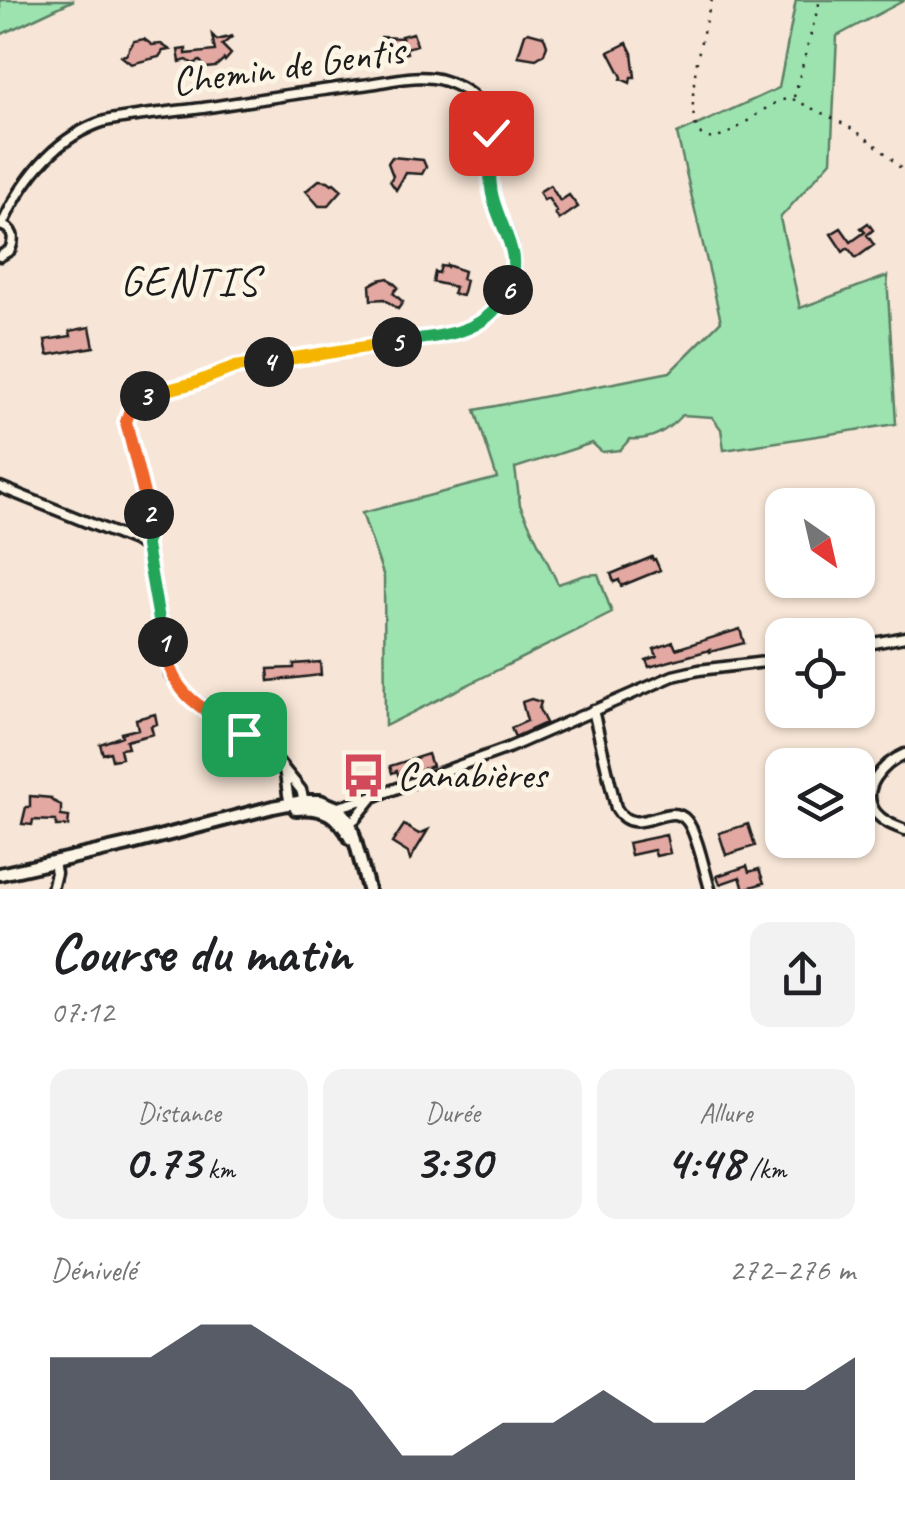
<!DOCTYPE html>
<html lang="fr">
<head>
<meta charset="utf-8">
<style>
  body { margin:0; font-family:Caveat,sans-serif; background:#f2f2f2; color:#202124; height:100vh; display:flex; flex-direction:column; font-size:38px; white-space:nowrap }
  * { box-sizing:border-box; margin:0 }
  p { font-size:32px; color:#757577 }
  .icon { flex:none; width:55px; height:55px; fill:none; stroke:currentColor; stroke-width:2; stroke-linecap:round; stroke-linejoin:round }
  .map { position:relative; height:889px; overflow:hidden }
  .details { display:flex; flex-direction:column; background:#fff; flex:1 }
  .details>* { flex:none }
  .needle { width:65px; rotate:146deg }
  .controls { position:absolute; left:765px; top:488px; display:grid; gap:20px }
  .controls a { display:grid; place-items:center; width:110px; height:110px; border-radius:20px; background:#fff; box-shadow:0 2px 8px #0004; font-size:50px }
  .pin { position:absolute; display:grid; place-items:center; width:85px; height:85px; color:#fff; margin:-42px; border-radius:20px; box-shadow:0 5px 15px #0006 }
  .km { position:absolute; width:50px; height:50px; margin:-25px; border-radius:50%; background:#222; color:#fff; font-size:28px; line-height:50px; text-align:center }
  .round { display:grid; place-items:center; flex:none; width:105px; height:105px; border-radius:20px; background:#f2f2f2 }
  .head { display:flex; align-items:center; justify-content:space-between; height:170px; padding:0 50px }
  h1 { font-size:55px; font-weight:600; line-height:75px }
  .figures { display:grid; grid-template-columns:repeat(3,1fr); gap:15px; height:170px; padding:10px 50px }
  .figures div { display:grid; align-content:center; border-radius:20px; background:#f2f2f2; text-align:center }
  .figures b { font-size:50px; font-weight:600 }
  .figures small { font-size:28px; font-weight:400 }
  .figures p { font-size:28px }
  .chart { height:280px; padding:20px 50px }
  .chart p { display:flex; justify-content:space-between }
  .chart svg { width:100%; height:180px; margin-top:10px; fill:#111827; opacity:.7 }
  .map>svg:first-child { display:block }
  .green { fill:#9de3af; stroke:#5c8066; stroke-width:2.5 }
  .building { fill:#e2a8a1; stroke:#1c1c1c; stroke-width:2.5 }
  .lines { fill:none; stroke-linecap:round; stroke-linejoin:round }
  .street-casing { stroke:#1c1c1c; stroke-width:15 }
  .secondary-casing { stroke:#1c1c1c; stroke-width:18 }
  .path { stroke:#1c1c1c; stroke-width:2.5; stroke-dasharray:2.5 8; stroke-linecap:butt }
  .street { stroke:#fcf5e5; stroke-width:8 }
  .secondary { stroke:#fcf5e5; stroke-width:10 }
  .split-1-casing { stroke:#fff; stroke-width:20 }
  .split-2-casing { stroke:#fff; stroke-width:20 }
  .split-3-casing { stroke:#fff; stroke-width:20 }
  .split-4-casing { stroke:#fff; stroke-width:20 }
  .split-5-casing { stroke:#fff; stroke-width:20 }
  .split-6-casing { stroke:#fff; stroke-width:20 }
  .split-7-casing { stroke:#fff; stroke-width:20 }
  .split-8-casing { stroke:#fff; stroke-width:20 }
  .split-1 { stroke:#f0652b; stroke-width:12 }
  .split-2 { stroke:#22a559; stroke-width:12 }
  .split-3 { stroke:#f0652b; stroke-width:12 }
  .split-4 { stroke:#f5b400; stroke-width:12 }
  .split-5 { stroke:#f5b400; stroke-width:12 }
  .split-6 { stroke:#22a559; stroke-width:12 }
  .split-7 { stroke:#22a559; stroke-width:12 }
  .split-8 { stroke:#f5b400; stroke-width:12 }
  .labels { text-anchor:middle; dominant-baseline:central; stroke-width:9; stroke-linejoin:round; paint-order:stroke }
  .street-label { font-size:40px; fill:#1c1c1c; stroke:#fcf5e5 }
  .poi-label { font-size:40px; fill:#1c1c1c; stroke:#fcf5e5; text-anchor:start }
  .neighbourhood-label { font-size:42px; letter-spacing:2.5px; fill:#1c1c1c; stroke:#fcf5e5 }
</style>
</head>
<body>
<div class="map">
<svg width="905" height="889" viewBox="0 0 905 889">
  <rect width="100%" height="100%" fill="#f7e6d7"/>
  <filter id="ink" filterUnits="userSpaceOnUse"><feTurbulence type="fractalNoise" baseFrequency=".01" numOctaves="2"/><feDisplacementMap in="SourceGraphic" scale="20" xChannelSelector="R" yChannelSelector="G"/><feConvolveMatrix kernelMatrix="1 2 1 2 8 2 1 2 1" color-interpolation-filters="sRGB"/></filter>
  <g filter="url(#ink)">
    <path class="green" d="M0,0H74L0,35Z
      M796,0H905L837,36L831,161L780,218L800,308L887,276L896,424L724,450L721,429L712,417L682,415C668,430 652,441 630,439L620,450L602,452L592,443L515,468L520,505L558,584L585,575L598,574L612,613L385,726L384,577L362,513L497,478L475,410L670,372L721,321L677,134L779,88Z"/>
    <path class="building" d="M528,32L543,36L545,39L547,45L544,54L536,59L518,56L525,34Z
      M413,33L417,45L406,48L407,53L402,54L403,56L392,60L389,52L382,51V48L378,47L381,37L402,38L401,36Z
      M212,35L217,40L233,36L222,45L231,54L225,61L224,59L215,67L206,68L200,61L193,64L187,60L180,62L178,50L186,49V54L215,51Z
      M144,39L152,45L161,44L170,50L163,51L159,57L131,64L121,56L126,55L134,41Z
      M627,43L632,53L635,77H631L630,83L621,79L622,77L609,52Z
      M392,157L423,160L426,167L422,174L406,173L396,190L390,181L393,176L388,163Z
      M319,180L328,181L332,184L334,183L342,190L328,206H319L306,191Z
      M550,185L560,201L569,195L578,207L559,220L555,213L557,212L548,198L544,200L539,192Z
      M868,223L873,230L867,235L874,245L856,258L848,248L843,252L831,234L841,228L851,242L865,232L861,228Z
      M447,265L464,271L462,279L466,280L462,296L453,294L455,287L433,282L435,272L439,273L441,266L447,267Z
      M388,278L398,287L393,293L403,302L398,309L384,299L371,300L370,285L379,280Z
      M90,327L94,347L48,355L45,340L71,336L70,331Z
      M652,557L653,560L655,559L660,570L621,586L619,580L614,582L611,574Z
      M740,629L744,643L710,652V650L649,667L646,660L657,656L654,649L673,642L676,649Z
      M320,662L321,675L269,681L268,669L294,668V664Z
      M531,699L541,702L539,709L546,723L515,737L511,728L527,721L522,702Z
      M155,714L157,724L151,726L153,734L126,741L128,748L120,749L122,758L112,760L110,752L103,754L100,744L122,736L121,733L138,729L136,719Z
      M428,754L432,766L399,777L397,771L392,773L390,766Z
      M30,796L51,798V800L61,805V816L69,817L68,826H56V821L33,820L32,825L22,824L26,807H30Z
      M748,824L755,846L726,855L719,833Z
      M404,825L419,834L428,830L410,860L408,853L392,843Z
      M666,835L670,853L656,856L654,850L631,855L628,843Z
      M747,866L749,872L759,869L764,883L744,889L740,877L720,884L717,876Z"/>
    <g class="lines">
      <defs>
        <path id="street" d="M0,225C14,229 15,238 10,250L0,256
          M2,225C23,179 55,137 105,121C137,115 170,112 203,108C256,100 308,91 362,85C388,82 418,72 445,81C512,104 480,150 492,197C497,214 508,229 512,246C524,293 491,324 449,334L235,367L193,383L142,397L130,409L126,422L148,508L146,546L170,674L186,695L244,734L276,759L301,790L303,797L301,803
          M0,487L146,546
          M858,646L905,637
          M593,710L616,808C635,842 669,798 687,821C697,833 705,873 710,889
          M905,754C884,763 858,789 876,813C883,822 895,826 905,830
          M284,771C287,780 287,799 291,805
          M373,797L508,748L673,676L699,670L782,660
          M338,812L342,806L373,797L355,819L347,823
          M52,889L56,873L54,862"/>
        <path id="secondary" d="M296,809C324,806 338,815 351,839
          M0,874L128,845L273,807L303,801H320L340,809L350,822L368,889"/>
      </defs>
      <use href="#street" class="street-casing"/>
      <use href="#secondary" class="secondary-casing"/>
      <path class="path" d="M712,0C705,20 671,146 715,138C737,135 770,98 790,99C796,99 804,105 811,108C849,125 876,141 905,173
        M794,97L820,0"/>
      <use href="#street" class="street"/>
      <use href="#secondary" class="secondary"/>
    </g>
  </g>
  <g class="lines" filter="url(#ink)">
    <defs>
      <path id="split-1" d="M163,642C173,699 199,705 244,734"/>
      <path id="split-2" d="M149,514L146,546L163,642"/>
      <path id="split-3" d="M145,396L130,409L126,422L149,514"/>
      <path id="split-4" d="M145,396L194,383L235,367L269,362"/>
      <path id="split-5" d="M269,362L397,342"/>
      <path id="split-6" d="M397,342C442,335 486,336 508,290"/>
      <path id="split-7" d="M490,166C490,177 490,188 493,198C502,233 523,252 508,290"/>
      <path id="split-8" d="M490,166L491,133"/>
    </defs>
    <use href="#split-1" class="split-1-casing"/>
    <use href="#split-2" class="split-2-casing"/>
    <use href="#split-3" class="split-3-casing"/>
    <use href="#split-4" class="split-4-casing"/>
    <use href="#split-5" class="split-5-casing"/>
    <use href="#split-6" class="split-6-casing"/>
    <use href="#split-7" class="split-7-casing"/>
    <use href="#split-8" class="split-8-casing"/>
    <use href="#split-1" class="split-1"/>
    <use href="#split-2" class="split-2"/>
    <use href="#split-3" class="split-3"/>
    <use href="#split-4" class="split-4"/>
    <use href="#split-5" class="split-5"/>
    <use href="#split-6" class="split-6"/>
    <use href="#split-7" class="split-7"/>
    <use href="#split-8" class="split-8"/>
  </g>
  <defs>
    <symbol id="bus-bare" viewBox="-9 -9 18 18"><path d="M-5-6H5V4H4V6H2V4H-2V6H-4V4H-5ZM-3.5-4V0h7V-4ZM-3.5 1.2v1.5H-2V1.2ZM2 1.2v1.5H3.5V1.2Z" fill="#d1495b" stroke="#fcf5e5" stroke-width="2.5" paint-order="stroke"/></symbol>
  </defs>
  <g fill-rule="evenodd">
    <use href="#bus-bare" x="332" y="744" width="63" height="63"/>
  </g>
  <g class="labels">
    <g class="street-label">
      <text transform="translate(288 66) rotate(-8)">Chemin de Gentis</text>
    </g>
    <g class="poi-label">
      <text x="397" y="775">Canabières</text>
    </g>
    <g class="neighbourhood-label">
      <text x="190" y="281">GENTIS</text>
    </g>
  </g>
</svg>
<div class="controls">
<a><svg class="needle" viewBox="-14 -14 28 28"><path d="M0-13l5 13h-10z" fill="#e53935"/><path d="M0 13l5-13h-10z" fill="#757577"/></svg></a>
<a><svg class="icon" aria-label="locate" viewBox="0 0 24 24"><circle cx="12" cy="12" r="6"/><path d="M12 2v4M12 18v4M2 12h4M18 12h4"/></svg></a>
<a><svg class="icon" aria-label="layers" viewBox="0 0 24 24"><path d="M12 4l9 5-9 5-9-5zM3 14l9 5 9-5"/></svg></a>
</div>
<div class="pin" style="left:244px;top:734px;background:#1e9e55"><svg class="icon" aria-label="arrive" viewBox="0 0 24 24"><path d="M6 21V4h12l-3 4 3 4H6"/></svg></div>
<div class="pin" style="left:491px;top:133px;background:#d93025"><svg class="icon" aria-label="check" viewBox="0 0 24 24"><path d="M5 12l5 5 9-10"/></svg></div>
<b class="km" style="left:163px;top:642px">1</b>
<b class="km" style="left:149px;top:514px">2</b>
<b class="km" style="left:145px;top:396px">3</b>
<b class="km" style="left:269px;top:362px">4</b>
<b class="km" style="left:397px;top:342px">5</b>
<b class="km" style="left:508px;top:290px">6</b>
</div>
<section class="details">
<div class="head"><div><h1>Course du matin</h1><p>07:12</p></div><a class="round"><svg class="icon" aria-label="share" viewBox="0 0 24 24"><path d="M12 15V3M7 8l5-5 5 5M5 13v7h14v-7"/></svg></a></div>
<div class="figures">
<div><p>Distance</p><b>0.73<small> km</small></b></div>
<div><p>Durée</p><b>3:30</b></div>
<div><p>Allure</p><b>4:48<small> /km</small></b></div>
</div>
<div class="chart"><p><span>Dénivelé</span>272–276 m</p>
<svg viewBox="0 0 160 44" preserveAspectRatio="none"><path d="M0 44V14L10 14L20 14L30 6L40 6L50 14L60 22L70 38L80 38L90 30L100 30L110 22L120 30L130 30L140 22L150 22L160 14V44z"/></svg>
</div>
</section>
</body>
</html>
